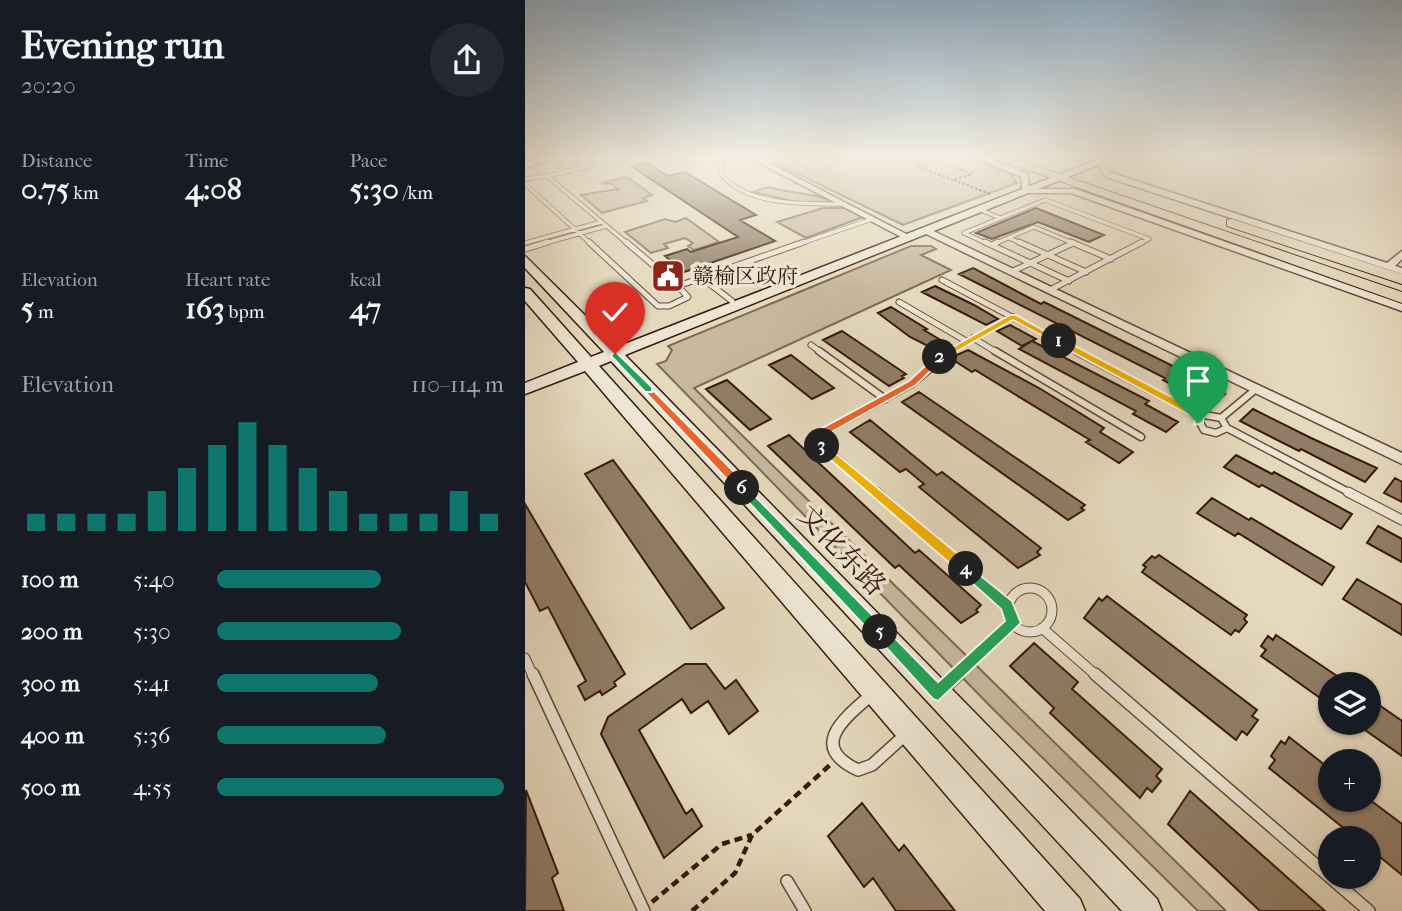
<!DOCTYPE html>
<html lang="en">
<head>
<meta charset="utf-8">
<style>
  body { margin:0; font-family:"IM FELL French Canon","Noto Serif SC",serif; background:#242831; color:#f1f3f6; height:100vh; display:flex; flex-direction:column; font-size:26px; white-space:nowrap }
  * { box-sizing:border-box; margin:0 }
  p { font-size:23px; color:#9ea1a6 }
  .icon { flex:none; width:38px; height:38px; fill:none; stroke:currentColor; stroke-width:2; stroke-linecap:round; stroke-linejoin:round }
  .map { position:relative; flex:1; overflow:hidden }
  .panel { display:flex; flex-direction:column; background:#171b24; width:525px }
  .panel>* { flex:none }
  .tools { position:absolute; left:793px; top:672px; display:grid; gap:14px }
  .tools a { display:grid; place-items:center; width:63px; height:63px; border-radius:50%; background:#171b24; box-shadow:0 2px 5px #0004; font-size:35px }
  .pin { position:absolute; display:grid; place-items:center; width:60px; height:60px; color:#fff; margin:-72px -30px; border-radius:50% 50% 50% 0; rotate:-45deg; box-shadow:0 0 7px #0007 }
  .pin .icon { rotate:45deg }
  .km { position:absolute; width:35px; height:35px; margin:-18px; border-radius:50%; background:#222; color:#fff; font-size:19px; line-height:35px; text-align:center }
  .round { display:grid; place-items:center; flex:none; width:74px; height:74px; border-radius:37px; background:#242831 }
  .overview { display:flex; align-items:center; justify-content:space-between; height:119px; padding:0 21px }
  h1 { font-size:38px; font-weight:700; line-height:52px }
  .stats { display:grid; grid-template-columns:repeat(3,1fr); gap:10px; height:119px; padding:7px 21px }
  .stats div { display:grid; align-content:center }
  .stats b { font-size:30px; font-weight:700 }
  .stats small { font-size:19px; font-weight:400 }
  .stats p { font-size:19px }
  .chart { height:196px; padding:14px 21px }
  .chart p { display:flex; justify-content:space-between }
  .chart svg { width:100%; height:126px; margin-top:7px; stroke:#0f766e; stroke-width:6 }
  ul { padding:0 21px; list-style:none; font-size:23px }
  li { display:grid; grid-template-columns:112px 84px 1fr; align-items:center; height:52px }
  li i { height:18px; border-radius:9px; background:#0f766e }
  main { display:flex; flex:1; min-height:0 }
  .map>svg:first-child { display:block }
  .green { fill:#c7b89e; stroke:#7e6854; stroke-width:2 }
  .building { fill:#917d67; stroke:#361909; stroke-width:2 }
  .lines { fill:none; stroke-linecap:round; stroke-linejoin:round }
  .lane-far4-casing { stroke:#624936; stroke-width:5 }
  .lane-far3-casing { stroke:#624936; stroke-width:7 }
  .lane-far2-casing { stroke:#624936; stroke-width:9 }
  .lane-far1-casing { stroke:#624936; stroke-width:11 }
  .lane-casing { stroke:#624936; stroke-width:14 }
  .street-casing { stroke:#624936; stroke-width:3 }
  .secondary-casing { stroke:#361909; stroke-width:3 }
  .primary-casing { stroke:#361909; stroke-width:2 }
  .path-far1 { stroke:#361909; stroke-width:2; stroke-dasharray:2.5 2; stroke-linecap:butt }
  .path { stroke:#361909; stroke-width:4.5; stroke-dasharray:8 5; stroke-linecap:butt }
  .lane-far4 { stroke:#eee6d4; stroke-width:3.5 }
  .lane-far3 { stroke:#eee6d4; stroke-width:5 }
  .lane-far2 { stroke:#eee6d4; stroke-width:6 }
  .lane-far1 { stroke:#eee6d4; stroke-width:9 }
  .lane { stroke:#eee6d4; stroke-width:11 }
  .street { fill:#eee6d4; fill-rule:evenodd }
  .secondary { fill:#eee6d4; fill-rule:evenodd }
  .primary { fill:#e5d9bd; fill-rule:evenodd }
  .split-1 { fill:#f5b400; stroke:#fff; stroke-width:2 }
  .split-2 { fill:#f5b400; stroke:#fff; stroke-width:2 }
  .split-3 { fill:#f0652b; stroke:#fff; stroke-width:2 }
  .split-4 { fill:#f5b400; stroke:#fff; stroke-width:2 }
  .split-5 { fill:#22a559; stroke:#fff; stroke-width:2 }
  .split-6 { fill:#22a559; stroke:#fff; stroke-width:2 }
  .split-7 { fill:#f0652b; stroke:#fff; stroke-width:2 }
  .split-8 { fill:#22a559; stroke:#fff; stroke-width:2 }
  .labels { text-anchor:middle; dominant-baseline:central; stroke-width:7; stroke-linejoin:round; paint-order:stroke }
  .far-poi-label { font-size:21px; fill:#361909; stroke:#eee6d4; text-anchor:start }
  .near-street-label { font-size:28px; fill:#361909; stroke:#eee6d4 }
</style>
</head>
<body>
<main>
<section class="panel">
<div class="overview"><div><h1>Evening run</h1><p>20:20</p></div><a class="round"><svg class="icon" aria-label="share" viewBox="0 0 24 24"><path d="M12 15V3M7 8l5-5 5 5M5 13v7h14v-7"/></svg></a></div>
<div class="stats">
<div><p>Distance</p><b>0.75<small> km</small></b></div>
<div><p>Time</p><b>4:08</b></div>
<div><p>Pace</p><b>5:30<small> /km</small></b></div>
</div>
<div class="stats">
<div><p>Elevation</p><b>5<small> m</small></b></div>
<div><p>Heart rate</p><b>163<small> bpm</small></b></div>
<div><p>kcal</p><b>47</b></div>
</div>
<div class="chart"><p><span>Elevation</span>110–114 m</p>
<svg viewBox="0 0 160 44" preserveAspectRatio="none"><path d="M5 44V38M15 44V38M25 44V38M35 44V38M45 44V30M55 44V22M65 44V14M75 44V6M85 44V14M95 44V22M105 44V30M115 44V38M125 44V38M135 44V38M145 44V30M155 44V38"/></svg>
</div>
<ul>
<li><b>100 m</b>5:40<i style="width:57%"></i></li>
<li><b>200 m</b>5:30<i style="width:64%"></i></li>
<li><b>300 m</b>5:41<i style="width:56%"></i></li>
<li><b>400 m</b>5:36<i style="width:59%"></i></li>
<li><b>500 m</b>4:55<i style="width:100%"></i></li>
</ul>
</section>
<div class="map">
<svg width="877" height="911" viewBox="0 0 877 911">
  <rect width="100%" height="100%" fill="#e5d9bd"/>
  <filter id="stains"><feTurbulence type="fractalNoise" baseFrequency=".00286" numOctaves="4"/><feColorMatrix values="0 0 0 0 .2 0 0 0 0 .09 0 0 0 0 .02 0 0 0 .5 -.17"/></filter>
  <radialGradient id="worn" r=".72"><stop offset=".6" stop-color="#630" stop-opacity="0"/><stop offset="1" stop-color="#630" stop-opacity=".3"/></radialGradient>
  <path class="green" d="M242,159H447L486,174L492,183L378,225Z
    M102,177L127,195L118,198L122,201L77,213L56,195L93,189L87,184L76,183Z
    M243,187C265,194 289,192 309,202H272L228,192Z
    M298,208H320L338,217L281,238L252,222Z
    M161,218L194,242L169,250L163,246L168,243L160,238L139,244L143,248L126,253L100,232L140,219L150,222Z
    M386,246H406L411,249L396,255L426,270L169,388L701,911H673L466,707L132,364L141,361L147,350L143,346Z"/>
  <path class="building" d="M122,163L143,176L160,172L231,215L215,220L250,241L159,272L140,256L162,249L166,252L213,237L106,166Z
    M511,208L579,235L564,242L513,222L467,239L451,233Z
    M448,268L516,304L519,302L654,369L651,370L700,394L687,406L638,380L640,378L434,274Z
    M410,286L449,305L473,319L461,325L397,292Z
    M366,307L402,329L399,330L424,345L415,352L385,337L353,313Z
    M485,325L511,339L497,346L472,331Z
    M317,331L381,374L377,376L379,378L364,386L298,340Z
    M507,341L624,401L620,404L653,422L641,432L608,414L611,411L494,349Z
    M443,350L514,388L579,428L575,432L608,452L594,463L561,442L565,440L450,370L447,372L425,358Z
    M266,355L309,388L287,399L244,365Z
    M202,380L246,419L225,430L181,389Z
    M394,392L560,505L556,508L559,510L543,520L377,402Z
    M728,409L786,438L852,468L840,482L776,449L774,451L715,421Z
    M345,420L412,475L417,472L516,548L512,552L515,555L493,568L394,487L399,484L381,469L375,472L325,432Z
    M264,435L390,553L394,550L456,605L451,610L453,612L436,623L374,565L370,568L243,446Z
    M711,455L747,474L749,472L827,514L816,529L737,485L734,487L699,467Z
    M88,460L199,608L166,629L60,474Z
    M870,478L877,482V502L859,493Z
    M687,498L724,520L726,518L809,567L797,585L713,533L710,536L672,513Z
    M0,504L100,674L89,682L91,686L77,695L75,691L60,700L53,686L61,681L23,607L15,611L0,582Z
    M853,526L877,539V562L842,543Z
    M634,555L722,615L719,619L722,622L714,632L710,630L706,635L617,572L621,567L618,565L627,556L630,558Z
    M832,579L877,605V635L818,599Z
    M582,596L732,710L727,716L733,720L722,735L717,731L711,740L559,618L574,598L577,601Z
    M751,635L824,684H805V705L736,656L741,650L736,646L743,636L748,640Z
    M509,643L553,682L547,689L637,769L631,776L636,781L627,792L622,788L615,798L525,713L529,708L485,666Z
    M160,664H181L200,689L211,680L233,711L204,734L183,701L166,713L157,699L114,730L161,814L167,809L177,826L139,858L76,734L83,717Z
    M844,698L877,721V756L830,723H844Z
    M764,737L805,769V800H845L877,824V875L844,848V838H831L744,768L750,760L746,756L756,741L760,744Z
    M1,790L33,873L27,878L39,911H0Z
    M665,791L800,911H735L643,824Z
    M337,803L374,851L379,845L430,911H371L348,878L339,887L303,836Z"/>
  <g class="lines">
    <defs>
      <path id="lane-far4" d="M26,159L42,172
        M95,159L22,176L103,244
        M132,159L142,165
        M197,159L196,174C222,206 279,204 318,204
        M0,179L22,176
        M0,184L66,244
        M456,210L475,218
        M439,233L520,200L624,239L614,244
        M439,233L463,244
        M484,238L498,244
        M0,243L76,222
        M17,244L81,226
        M274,244L347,219
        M469,244L509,227L550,244
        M545,244L548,243"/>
      <path id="lane-far3" d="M64,242L133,306H144L163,297L153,286
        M101,242L153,286L279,242
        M460,242L544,281
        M494,242L561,272
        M546,242L586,259
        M467,245L473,242
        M0,249L23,242
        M486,272L548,243
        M177,278L207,301
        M417,280L555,353
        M525,290L617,242
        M374,302L441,341
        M448,338L473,353
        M286,345L297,353
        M422,353L488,317"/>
      <path id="lane-far2" d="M294,351L360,399
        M470,351L616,437
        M551,351L676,417
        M680,415L696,418L702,428L691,433L679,430L673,419Z
        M696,418L731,389
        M702,428L827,494
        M353,494L288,438L388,383L425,351"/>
      <path id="lane-far1" d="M351,492L482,605
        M823,492L877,520
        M483 610a22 22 0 1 1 44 0a22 22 0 1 1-44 0Z
        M517,628L572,676
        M0,658L8,676
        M432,676L488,623"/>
      <path id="lane" d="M8,674L119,911
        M570,674L844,911
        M416,691L434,674
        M345,696C317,720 284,747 333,770L347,765L379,736
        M262,881L280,911"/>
      <path id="street" d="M227,159H236L389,238L382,240Z
        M455,159H465L503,174L504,189H550L877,304V311L546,193H501L497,188L496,177Z
        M584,159H593L582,167L584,172L590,174L862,263L877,251V259L870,266L877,268V274L584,178L578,175L574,166Z
        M402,228L877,453V464L399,233L398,231Z"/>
      <path id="secondary" d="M11,159H28L0,168V162Z
        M574,159H588L100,355L632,899L637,911H597L86,361L74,366L555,899L560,911H520L60,371L0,394V383L53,362L0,301V288L5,289L66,357L79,352L0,268V256L92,347Z"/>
      <path id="primary" d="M473,159H490L877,292V303Z
        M707,219L877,274V284L702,226V220Z"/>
    </defs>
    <use href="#lane-far4" class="lane-far4-casing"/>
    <use href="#lane-far3" class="lane-far3-casing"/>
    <use href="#lane-far2" class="lane-far2-casing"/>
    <use href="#lane-far1" class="lane-far1-casing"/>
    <use href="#lane" class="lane-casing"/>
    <use href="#street" class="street-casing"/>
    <use href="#secondary" class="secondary-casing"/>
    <use href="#primary" class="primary-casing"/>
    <path class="path-far1" d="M411,160L447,174L428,180L392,166Z
      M387,163L395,166
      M429,180L465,194"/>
    <path class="path" d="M127,902L197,844L227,835
      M167,911L210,873L227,835L305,765"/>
    <use href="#lane-far4" class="lane-far4"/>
    <use href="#lane-far3" class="lane-far3"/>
    <use href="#lane-far2" class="lane-far2"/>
    <use href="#lane-far1" class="lane-far1"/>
    <use href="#lane" class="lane"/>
    <use href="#street" class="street"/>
    <use href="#secondary" class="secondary"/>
    <use href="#primary" class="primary"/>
  </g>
  <linearGradient id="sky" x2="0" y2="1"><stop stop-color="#8fa9be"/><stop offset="0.55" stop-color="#f3eee1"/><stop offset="1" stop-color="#f3eee1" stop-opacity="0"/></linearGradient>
  <rect width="877" height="287" fill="url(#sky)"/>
  <path class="split-1" d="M530,339H537L679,414L678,423L669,425L670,418L530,343Z"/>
  <path class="split-2" d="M485,315H491L538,341L530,343L488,320L418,359L410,357Z"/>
  <path class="split-3" d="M412,355L420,357L391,385L296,438L303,446L301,449H293L284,440V435L384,381Z"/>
  <path class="split-4" d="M297,442L446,565V573H436L293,449V443Z"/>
  <path class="split-5" d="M441,564L487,601L496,623L413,701L408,699L347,632L355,626L360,628L413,682L480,621L476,609L436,573L434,569Z"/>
  <path class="split-6" d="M217,483L360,628V637H350L213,491V484Z"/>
  <path class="split-7" d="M124,386L221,484V491H213L120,392Z"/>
  <path class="split-8" d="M90,351L127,387V392H120L86,356Z"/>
  <defs>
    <symbol id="civic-square" viewBox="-11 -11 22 22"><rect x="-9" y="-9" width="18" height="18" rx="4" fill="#8f2418" stroke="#eee6d4"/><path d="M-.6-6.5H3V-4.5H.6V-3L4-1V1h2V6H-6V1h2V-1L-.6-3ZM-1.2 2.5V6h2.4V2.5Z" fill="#fff"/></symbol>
  </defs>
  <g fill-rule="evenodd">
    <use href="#civic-square" x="124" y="257" width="38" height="38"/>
  </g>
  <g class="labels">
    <g class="far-poi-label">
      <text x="168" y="276">赣榆区政府</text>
    </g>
    <g class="near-street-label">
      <text transform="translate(317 550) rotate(46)">文化东路</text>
    </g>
  </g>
  <rect width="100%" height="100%" filter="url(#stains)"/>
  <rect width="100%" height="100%" fill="url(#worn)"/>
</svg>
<div class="tools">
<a><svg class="icon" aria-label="layers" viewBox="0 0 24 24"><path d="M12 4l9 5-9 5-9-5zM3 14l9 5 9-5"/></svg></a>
<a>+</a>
<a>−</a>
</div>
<div class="pin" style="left:673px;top:423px;background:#1e9e55"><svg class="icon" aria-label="arrive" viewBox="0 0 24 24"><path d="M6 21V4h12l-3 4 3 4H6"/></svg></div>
<div class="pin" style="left:90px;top:354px;background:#d93025"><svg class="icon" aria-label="check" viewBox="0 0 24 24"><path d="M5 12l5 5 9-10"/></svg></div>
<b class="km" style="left:534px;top:341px">1</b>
<b class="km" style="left:415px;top:357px">2</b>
<b class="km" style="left:297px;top:446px">3</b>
<b class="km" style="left:441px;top:569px">4</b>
<b class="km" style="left:355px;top:632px">5</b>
<b class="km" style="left:217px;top:488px">6</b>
</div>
</main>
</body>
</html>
